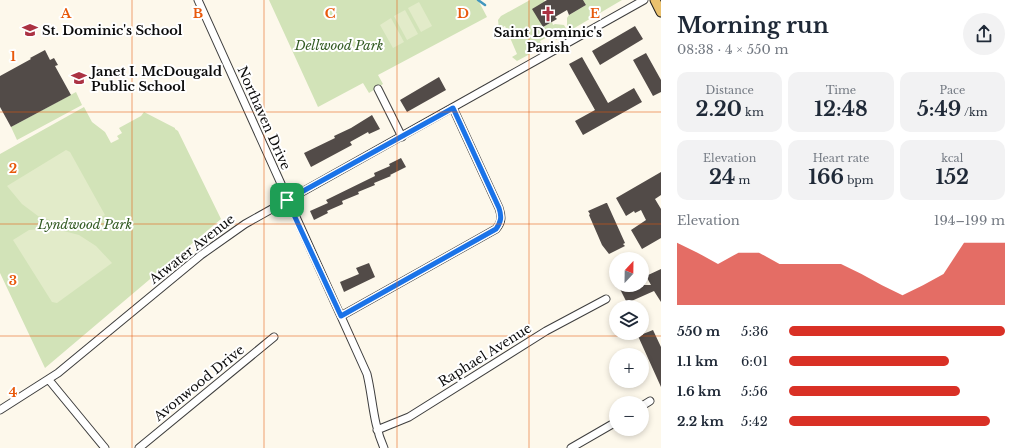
<!DOCTYPE html>
<html lang="en">
<head>
<meta charset="utf-8">
<style>
  body { margin:0; font-family:"Libre Baskerville",serif; background:#f2f2f3; color:#1f2937; height:100vh; display:flex; flex-direction:column; font-size:15px; white-space:nowrap }
  * { box-sizing:border-box; margin:0 }
  p { font-size:13px; color:#747a83 }
  .icon { flex:none; width:22px; height:22px; fill:none; stroke:currentColor; stroke-width:2; stroke-linecap:round; stroke-linejoin:round }
  .map { position:relative; flex:1; overflow:hidden }
  .panel { display:flex; flex-direction:column; background:#fff; width:360px }
  .panel>* { flex:none }
  .needle { width:26px; rotate:22deg }
  .fabs { position:absolute; left:609px; top:252px; display:grid; gap:8px }
  .fabs a { display:grid; place-items:center; width:40px; height:40px; border-radius:50%; background:#fff; box-shadow:0 2px 6px #0003; font-size:20px }
  .pin { position:absolute; display:grid; place-items:center; width:34px; height:34px; color:#fff; margin:-17px; border-radius:8px; box-shadow:0 2px 6px #0006 }
  .round { display:grid; place-items:center; flex:none; width:42px; height:42px; border-radius:21px; background:#f2f2f3 }
  .summary { display:flex; align-items:center; justify-content:space-between; height:68px; padding:0 16px }
  h1 { font-size:22px; font-weight:700; line-height:30px }
  .metrics { display:grid; grid-template-columns:repeat(3,1fr); gap:6px; height:68px; padding:4px 16px }
  .metrics div { display:grid; align-content:center; border-radius:10px; background:#f2f2f3; text-align:center }
  .metrics b { font-size:20px; font-weight:700 }
  .metrics small { font-size:11px; font-weight:400 }
  .metrics p { font-size:11px }
  .chart { height:112px; padding:8px 16px }
  .chart p { display:flex; justify-content:space-between }
  .chart svg { width:100%; height:72px; margin-top:4px; fill:#d93025; opacity:.7 }
  ul { padding:0 16px; list-style:none; font-size:13px }
  li { display:grid; grid-template-columns:64px 48px 1fr; align-items:center; height:30px }
  li i { height:10px; border-radius:5px; background:#d93025 }
  main { display:flex; flex:1; min-height:0 }
  .map>svg:first-child { display:block }
  .green { fill:#d2e3b8 }
  .pitch { fill:#e2ebc9 }
  .lines { fill:none; stroke-linecap:round; stroke-linejoin:round }
  .stream { stroke:#4397be; stroke-width:2.5 }
  .building { fill:#524b48 }
  .minor-casing { stroke:#3e3e3e; stroke-width:9 }
  .major-casing { stroke:#1c1c1c; stroke-width:11 }
  .minor { stroke:#fff; stroke-width:7 }
  .major { stroke:#eac16e; stroke-width:9 }
  .route-casing { stroke:#fff; stroke-width:8 }
  .route { stroke:#1a73e8; stroke-width:5 }
  .grid { fill:none; stroke:#e8590c; stroke-width:1; stroke-opacity:0.55 }
  .labels { text-anchor:middle; dominant-baseline:central; stroke-width:4; stroke-linejoin:round; paint-order:stroke }
  .poi-label { font-size:13px; font-weight:bold; fill:#0b0b0b; stroke:#fff; text-anchor:start }
  .park-label { font-size:13px; font-style:italic; fill:#335b23; stroke:#fff }
  .street-label { font-size:13px; fill:#0b0b0b; stroke:#fff }
  .grid-label { font-size:13px; text-anchor:middle; font-weight:bold; fill:#e8590c; stroke:#fff; stroke-width:4; stroke-linejoin:round; paint-order:stroke }
</style>
</head>
<body>
<main>
<div class="map">
<svg width="661" height="448" viewBox="0 0 661 448">
  <rect width="100%" height="100%" fill="#fdf8eb"/>
  <path class="green" d="M269,0H478L487,17L378,75L383,84L369,93L363,83L318,107Z
    M530,0H544L545,2L533,9L543,27L552,22L553,25L555,24L564,25L568,32L567,34L556,40L553,34L540,41L543,47L517,61L512,57L517,54L505,26L499,29L498,20L501,16Z
    M583,0H622L571,30L567,26V18L569,15L586,5Z
    M76,92L82,105L17,140L11,127Z
    M84,107L92,122L105,132L111,143L119,139L117,136L122,133L119,128L141,116L144,112L175,128V129L178,131L221,219L45,368L0,273V154Z"/>
  <path class="pitch" d="M419,2L432,26L421,32L408,8Z
    M405,10L418,34L407,40L394,16Z
    M391,18L404,42L393,48L380,25Z
    M66,150L70,152L105,215L88,224L65,225L38,216L22,204L7,186Z
    M52,228L79,235L96,246L112,263L57,303L52,302L13,240L29,230Z"/>
  <g class="lines">
    <path class="stream" d="M478,0L485,5"/>
  </g>
  <path class="building" d="M547,0H583L586,5L569,15L567,10L555,17L557,19L543,27L532,9Z
    M635,26L643,39L600,65L592,51Z
    M45,50L50,60L54,58L58,65L55,66L71,95L11,127L0,107V76L31,59L30,58Z
    M646,53L661,80V92L653,96L633,60Z
    M582,57L608,103L634,88L642,102L583,135L575,121L595,110L569,64Z
    M439,77L446,90L407,112L400,100Z
    M372,115L380,129L369,134L368,132L350,142L352,145L311,167L304,153L335,138L334,136L351,128Z
    M401,158L406,167L390,175L391,176L374,183L375,185L358,192L359,194L342,201L343,204L327,211L328,213L314,220L310,211L328,203L326,200L375,176L374,173L390,166L389,164Z
    M661,172V195L655,199L661,209V238L642,249L631,230L646,220L641,210L635,213L634,211L626,216L616,198Z
    M606,203H607L625,243L623,244L625,246L609,254L602,245L589,215L590,214L588,211Z
    M369,263L375,277L344,292L340,282L359,274L356,268Z
    M661,269V302L654,291L627,303L618,285H651L646,276Z
    M653,330L661,347V387L638,336Z"/>
  <g class="lines">
    <defs>
      <path id="minor" d="M198,0L367,374C373,399 373,424 384,448
        M378,89L402,137
        M341,316L496,229C502,222 502,217 499,208L453,108
        M49,380L105,448
        M642,406L650,401
        M0,410L58,373L201,255L245,224L644,0
        M377,430L409,417L546,331L606,299
        M139,448L274,337
        M571,448L616,422"/>
      <path id="major" d="M655,0L661,12"/>
    </defs>
    <use href="#minor" class="minor-casing"/>
    <use href="#major" class="major-casing"/>
    <use href="#minor" class="minor"/>
    <use href="#major" class="major"/>
  </g>
  <g class="lines">
    <defs>
      <path id="route" d="M453,108L499,208C502,217 501,222 496,229L341,316L287,200Z"/>
    </defs>
    <use href="#route" class="route-casing"/>
    <use href="#route" class="route"/>
  </g>
  <path class="grid" d="M132,0V448M264,0V448M397,0V448M529,0V448M0,112H661M0,224H661M0,336H661"/>
  <defs>
    <symbol id="church-bare" viewBox="-9 -9 18 18"><path d="M-1.2-6h2.4v3.5h3.3v2.4h-3.3V6h-2.4V-.1h-3.3v-2.4h3.3Z" fill="#ab3242" stroke="#fff" stroke-width="2.5" paint-order="stroke"/></symbol>
    <symbol id="school-bare" viewBox="-9 -9 18 18"><path d="M0-5L7-2L0 1L-7-2ZM-4 1L0 2.5L4 1V4Q0 6-4 4Z" fill="#ab3242" stroke="#fff" stroke-width="2.5" paint-order="stroke"/></symbol>
  </defs>
  <g fill-rule="evenodd">
    <use href="#church-bare" x="537" y="3" width="22" height="22"/>
    <use href="#school-bare" x="19" y="19" width="22" height="22"/>
    <use href="#school-bare" x="68" y="67" width="22" height="22"/>
  </g>
  <g class="labels">
    <g class="poi-label">
      <text x="42" y="30">St. Dominic's School</text>
      <text x="548" y="32" text-anchor="middle">Saint Dominic's<tspan x="548" dy="15">Parish</tspan></text>
      <text x="91" y="71">Janet I. McDougald<tspan x="91" dy="15">Public School</tspan></text>
    </g>
    <g class="park-label">
      <text x="339" y="45">Dellwood Park</text>
      <text x="85" y="224">Lyndwood Park</text>
    </g>
    <g class="street-label">
      <text transform="translate(264 118) rotate(66)">Northaven Drive</text>
      <text transform="translate(192 249) rotate(-38)">Atwater Avenue</text>
      <text transform="translate(485 355) rotate(-32)">Raphael Avenue</text>
      <text transform="translate(199 383) rotate(-39)">Avonwood Drive</text>
    </g>
  </g>
  <g class="grid-label">
    <text x="66" y="18">A</text>
    <text x="198" y="18">B</text>
    <text x="330" y="18">C</text>
    <text x="463" y="18">D</text>
    <text x="595" y="18">E</text>
    <text x="13" y="61">1</text>
    <text x="13" y="173">2</text>
    <text x="13" y="285">3</text>
    <text x="13" y="397">4</text>
  </g>
</svg>
<div class="fabs">
<a><svg class="needle" viewBox="-14 -14 28 28"><path d="M0-13l5 13h-10z" fill="#e53935"/><path d="M0 13l5-13h-10z" fill="#747a83"/></svg></a>
<a><svg class="icon" aria-label="layers" viewBox="0 0 24 24"><path d="M12 4l9 5-9 5-9-5zM3 14l9 5 9-5"/></svg></a>
<a>+</a>
<a>−</a>
</div>
<div class="pin" style="left:287px;top:200px;background:#1e9e55"><svg class="icon" aria-label="arrive" viewBox="0 0 24 24"><path d="M6 21V4h12l-3 4 3 4H6"/></svg></div>
</div>
<section class="panel">
<div class="summary"><div><h1>Morning run</h1><p>08:38 · 4 × 550 m</p></div><a class="round"><svg class="icon" aria-label="share" viewBox="0 0 24 24"><path d="M12 15V3M7 8l5-5 5 5M5 13v7h14v-7"/></svg></a></div>
<div class="metrics">
<div><p>Distance</p><b>2.20<small> km</small></b></div>
<div><p>Time</p><b>12:48</b></div>
<div><p>Pace</p><b>5:49<small> /km</small></b></div>
</div>
<div class="metrics">
<div><p>Elevation</p><b>24<small> m</small></b></div>
<div><p>Heart rate</p><b>166<small> bpm</small></b></div>
<div><p>kcal</p><b>152</b></div>
</div>
<div class="chart"><p><span>Elevation</span>194–199 m</p>
<svg viewBox="0 0 160 44" preserveAspectRatio="none"><path d="M0 44V6L10 12L20 19L30 12L40 12L50 19L60 19L70 19L80 19L90 25L100 32L110 38L120 32L130 25L140 6L150 6L160 6V44z"/></svg>
</div>
<ul>
<li><b>550 m</b>5:36<i style="width:100%"></i></li>
<li><b>1.1 km</b>6:01<i style="width:74%"></i></li>
<li><b>1.6 km</b>5:56<i style="width:79%"></i></li>
<li><b>2.2 km</b>5:42<i style="width:93%"></i></li>
</ul>
</section>
</main>
</body>
</html>
